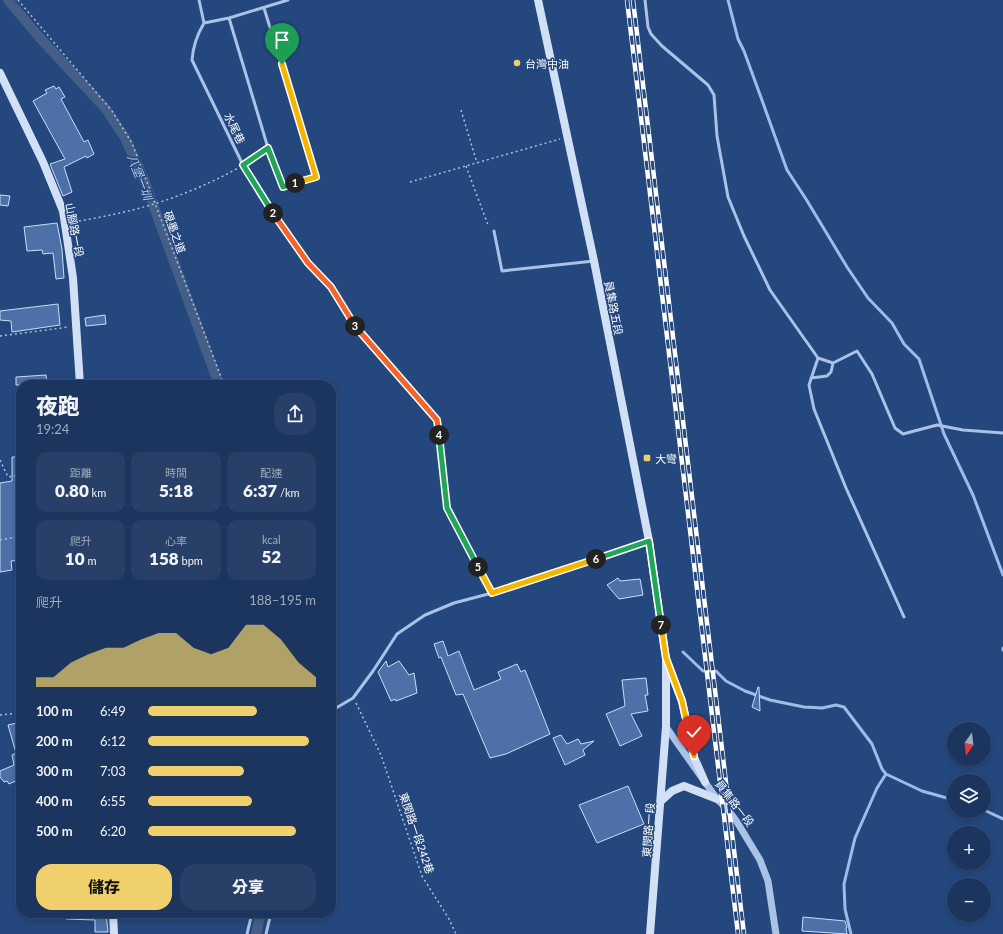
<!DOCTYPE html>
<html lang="zh-TW">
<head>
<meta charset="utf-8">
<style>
  body { margin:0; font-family:Lato,"Noto Sans TC",sans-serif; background:#284067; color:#f1f3f6; height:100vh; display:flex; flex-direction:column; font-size:15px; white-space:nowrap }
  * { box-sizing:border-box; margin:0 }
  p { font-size:13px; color:#a0abbc }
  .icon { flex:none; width:22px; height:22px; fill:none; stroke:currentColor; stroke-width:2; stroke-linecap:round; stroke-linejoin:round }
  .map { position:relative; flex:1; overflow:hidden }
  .details { position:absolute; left:16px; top:380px; width:320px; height:538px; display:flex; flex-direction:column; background:#1b355e; border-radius:16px; box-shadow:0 2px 6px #0003,0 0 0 1px #395073 }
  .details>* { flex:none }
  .needle { width:26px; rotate:194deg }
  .fabs { position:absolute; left:947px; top:722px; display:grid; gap:8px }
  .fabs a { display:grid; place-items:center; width:44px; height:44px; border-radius:50%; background:#1b355e; box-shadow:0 2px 6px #0003,0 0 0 1px #395073; font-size:20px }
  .pin { position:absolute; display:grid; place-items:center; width:34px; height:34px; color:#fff; margin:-41px -17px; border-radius:50% 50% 50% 0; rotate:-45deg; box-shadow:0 0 4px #0007 }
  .pin .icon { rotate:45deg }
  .km { position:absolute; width:20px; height:20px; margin:-10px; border-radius:50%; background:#222; color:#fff; font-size:11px; line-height:20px; text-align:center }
  .round { display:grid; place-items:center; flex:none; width:42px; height:42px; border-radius:16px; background:#284067 }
  .overview { display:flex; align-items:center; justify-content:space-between; height:68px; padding:0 20px }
  h1 { font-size:22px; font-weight:800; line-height:30px }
  .metrics { display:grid; grid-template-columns:repeat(3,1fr); gap:6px; height:68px; padding:4px 20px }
  .metrics div { display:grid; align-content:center; border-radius:10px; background:#284067; text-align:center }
  .metrics b { font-size:17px; font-weight:800 }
  .metrics small { font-size:11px; font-weight:400 }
  .metrics p { font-size:11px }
  .chart { height:112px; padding:8px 20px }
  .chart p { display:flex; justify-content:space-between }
  .chart svg { width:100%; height:72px; margin-top:4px; fill:#f0d06c; opacity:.7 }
  .primary-button { display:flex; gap:8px; margin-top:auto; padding:8px 20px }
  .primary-button a { flex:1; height:46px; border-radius:16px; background:#f0d06c; color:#111; font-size:16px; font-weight:800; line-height:46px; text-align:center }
  .primary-button a+a { background:#284067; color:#f1f3f6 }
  ul { padding:0 20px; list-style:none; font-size:13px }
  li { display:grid; grid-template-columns:64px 48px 1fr; align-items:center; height:30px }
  li i { height:10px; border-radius:5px; background:#f0d06c }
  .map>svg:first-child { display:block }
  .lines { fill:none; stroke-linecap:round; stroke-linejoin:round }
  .stream { stroke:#9dbce7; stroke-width:3 }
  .canal { stroke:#445e86; stroke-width:10 }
  .building { fill:#4c70a7; stroke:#ccddf5 }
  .path { stroke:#a9c2e6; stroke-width:1.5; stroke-dasharray:2 3; stroke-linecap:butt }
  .service { stroke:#a9c2e6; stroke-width:3 }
  .tertiary { stroke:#a9c2e6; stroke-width:7 }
  .secondary { stroke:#d2e0f5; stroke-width:8 }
  .rail-casing { stroke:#fff; stroke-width:4.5 }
  .rail { stroke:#24477e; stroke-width:3; stroke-dasharray:9; stroke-linecap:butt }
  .split-1-casing { stroke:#fff; stroke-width:8 }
  .split-2-casing { stroke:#fff; stroke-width:8 }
  .split-3-casing { stroke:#fff; stroke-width:8 }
  .split-4-casing { stroke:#fff; stroke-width:8 }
  .split-5-casing { stroke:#fff; stroke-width:8 }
  .split-6-casing { stroke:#fff; stroke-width:8 }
  .split-7-casing { stroke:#fff; stroke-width:8 }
  .split-8-casing { stroke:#fff; stroke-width:8 }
  .split-1 { stroke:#f5b400; stroke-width:5 }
  .split-2 { stroke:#22a559; stroke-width:5 }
  .split-3 { stroke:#f0652b; stroke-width:5 }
  .split-4 { stroke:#f0652b; stroke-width:5 }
  .split-5 { stroke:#22a559; stroke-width:5 }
  .split-6 { stroke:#f5b400; stroke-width:5 }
  .split-7 { stroke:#22a559; stroke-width:5 }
  .split-8 { stroke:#f5b400; stroke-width:5 }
  .poi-dot { fill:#f0d06c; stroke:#24477e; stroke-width:1.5 }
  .labels { text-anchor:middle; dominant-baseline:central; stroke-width:3; stroke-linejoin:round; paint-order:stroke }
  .poi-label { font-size:11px; fill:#fff; stroke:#24477e; text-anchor:start }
  .street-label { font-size:11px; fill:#fff; stroke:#24477e }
  .water-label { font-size:12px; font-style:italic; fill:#b4ccee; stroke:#24477e }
</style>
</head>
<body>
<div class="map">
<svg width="1003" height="934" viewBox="0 0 1003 934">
  <rect width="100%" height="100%" fill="#24477e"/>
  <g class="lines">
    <path class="stream" d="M728,0L738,39L744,51L763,103L787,170L806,199L847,267L868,298L892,323L904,344L919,359L944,434L973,495L1003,575
      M1003,648V650
      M683,652L703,671H716L726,681L745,691L770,700L804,707L822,708L836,705L844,707L872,744L882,769L886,774L922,791L954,800
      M984,810L1003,819
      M851,934L845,909L844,884L855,838L877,788L886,774"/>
    <path class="canal" d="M8,0L40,38L106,109L125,138L143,177L219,385
      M256,934L261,913"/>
  </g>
  <path class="building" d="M54,86L56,89L59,87L65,97L61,99L84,142L88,140L94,154L87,158L86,156L64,167L72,192L63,196L50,164L65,159L33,101L47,93L45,90Z
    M0,195L10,196L8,206L0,205Z
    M57,223L62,249L64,278L56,279L53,253L43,254L42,250L27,251L24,227Z
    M58,304L60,325L12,332L11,321L0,320V311Z
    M105,315L106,324L86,326L85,318Z
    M46,375L47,385H16V377Z
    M12,457H21V560L11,561L12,570L0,572V483L12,481Z
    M618,578L620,581L640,579L643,595L619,599L607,585Z
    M443,641L448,656L459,651L474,690L501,679L498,672L517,664L521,672L525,670L550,734L506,754L490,758L463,694L456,695L441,657L439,658L434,644Z
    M386,661L388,667L399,661L409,675L414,673L417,693L396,701L395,699L391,701L378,672Z
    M646,678L648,695H645L648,711L631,714L642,736L620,746L606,714L625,706L622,680Z
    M758,687H759L760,711L752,707Z
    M21,722V780H18L9,784L7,781L4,782L0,777V771L14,765L12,755L16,753L8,725Z
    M561,735L567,744L578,739L581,744L594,741L583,750L585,755L565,765L553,738Z
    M628,786L644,824L597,843L579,805Z
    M67,913H106L108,932H95V920L66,919Z
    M803,917L845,921L847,928H846L847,934L802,931Z"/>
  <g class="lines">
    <path class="path" d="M18,0L112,111L132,143L224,385
      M461,110L477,163
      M466,166L488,225
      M246,170L287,235L308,263L331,287L357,330L414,393L437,420L442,449L447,508L489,588
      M410,182L560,139
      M289,185L310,178
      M74,222C96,218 118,214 140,208C171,200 210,184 238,168
      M0,336L69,327
      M0,460L8,477L21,475
      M0,540L21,536
      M356,703L381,755L422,876L449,919L456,934
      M0,715L21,713"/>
    <path class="service" d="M199,0L204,23
      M645,0L648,27L651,34L662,46L708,85L714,95L717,136L728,197L744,236L770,290L818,358L833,363L857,351L872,374L895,428L903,434L937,425L963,430L1003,433
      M264,8L316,177
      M229,18L268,148L283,187
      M268,148L243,165L192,60C193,46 197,35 204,23L229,18L288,0
      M494,231L502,271L594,261
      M818,358L809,385L814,409L846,488L904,617
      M811,378L827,376L831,372L833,363
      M331,711L353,698L373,671L397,634L425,615L454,603L492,593L649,541
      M247,934L252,913
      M266,934L271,913"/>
    <path class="tertiary" d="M666,727L717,799L729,811L737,822L760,860L768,881L776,934"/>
    <path class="secondary" d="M538,0L594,261L649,541L666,659V727L650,934
      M0,73L43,162L63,211L73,278L80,385
      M668,665L682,701L694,757L705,782
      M661,801L672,791L684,786L717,799
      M113,913L114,934"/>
    <defs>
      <path id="rail" d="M627,0L738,934
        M633,0L744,934"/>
    </defs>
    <use href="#rail" class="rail-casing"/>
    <use href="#rail" class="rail"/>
  </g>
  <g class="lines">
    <defs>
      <path id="split-1" d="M282,64L316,177L295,183"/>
      <path id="split-2" d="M273,213L243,165L268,148L283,187L295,183"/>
      <path id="split-3" d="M273,213L308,263L331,287L355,326"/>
      <path id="split-4" d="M355,326L437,420L439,435"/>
      <path id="split-5" d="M439,435L447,508L478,567"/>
      <path id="split-6" d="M478,567L492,593L596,559"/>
      <path id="split-7" d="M596,559L649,541L661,625"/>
      <path id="split-8" d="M661,625L666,658L682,701L694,756"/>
    </defs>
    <use href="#split-1" class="split-1-casing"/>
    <use href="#split-2" class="split-2-casing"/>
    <use href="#split-3" class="split-3-casing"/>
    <use href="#split-4" class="split-4-casing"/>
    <use href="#split-5" class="split-5-casing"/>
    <use href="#split-6" class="split-6-casing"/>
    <use href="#split-7" class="split-7-casing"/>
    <use href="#split-8" class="split-8-casing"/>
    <use href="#split-1" class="split-1"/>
    <use href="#split-2" class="split-2"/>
    <use href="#split-3" class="split-3"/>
    <use href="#split-4" class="split-4"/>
    <use href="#split-5" class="split-5"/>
    <use href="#split-6" class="split-6"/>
    <use href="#split-7" class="split-7"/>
    <use href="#split-8" class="split-8"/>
  </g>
  <g class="poi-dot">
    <circle cx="517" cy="63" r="4"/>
    <rect x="643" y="454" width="8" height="8" rx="2"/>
  </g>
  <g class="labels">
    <g class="poi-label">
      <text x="525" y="63">台灣中油</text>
      <text x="655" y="458">大彎</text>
    </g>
    <g class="street-label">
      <text transform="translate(235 128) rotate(64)">水尾巷</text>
      <text transform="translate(75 230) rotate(79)">山腳路一段</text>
      <text transform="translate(175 232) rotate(70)">硯墨之道</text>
      <text transform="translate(614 308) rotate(79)">員集路五段</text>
      <text transform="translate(735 803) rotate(52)">員集路一段</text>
      <text transform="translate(648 830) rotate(-86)">東閔路一段</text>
      <text transform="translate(417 833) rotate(71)">東閔路一段242巷</text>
    </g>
    <g class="water-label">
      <text transform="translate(140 177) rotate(69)">八堡一圳</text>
    </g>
  </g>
</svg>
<div class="fabs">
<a><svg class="needle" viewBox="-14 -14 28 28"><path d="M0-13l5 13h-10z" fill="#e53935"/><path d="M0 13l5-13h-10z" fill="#a0abbc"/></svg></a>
<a><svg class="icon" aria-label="layers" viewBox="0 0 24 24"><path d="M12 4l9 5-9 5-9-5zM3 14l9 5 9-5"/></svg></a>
<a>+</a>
<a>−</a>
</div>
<div class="pin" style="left:282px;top:64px;background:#1e9e55"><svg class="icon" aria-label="arrive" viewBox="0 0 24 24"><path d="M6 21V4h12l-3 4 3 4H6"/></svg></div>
<div class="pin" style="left:694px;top:756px;background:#d93025"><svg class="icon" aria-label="check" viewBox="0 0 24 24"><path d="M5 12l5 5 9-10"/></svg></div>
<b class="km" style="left:295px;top:183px">1</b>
<b class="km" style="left:273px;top:213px">2</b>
<b class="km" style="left:355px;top:326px">3</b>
<b class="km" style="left:439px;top:435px">4</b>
<b class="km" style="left:478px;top:567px">5</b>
<b class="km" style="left:596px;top:559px">6</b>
<b class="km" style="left:661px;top:625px">7</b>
<section class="details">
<div class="overview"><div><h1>夜跑</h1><p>19:24</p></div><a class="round"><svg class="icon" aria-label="share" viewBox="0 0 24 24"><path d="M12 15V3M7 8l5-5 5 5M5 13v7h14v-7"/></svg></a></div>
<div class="metrics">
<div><p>距離</p><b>0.80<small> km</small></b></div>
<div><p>時間</p><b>5:18</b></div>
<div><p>配速</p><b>6:37<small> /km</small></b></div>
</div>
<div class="metrics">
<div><p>爬升</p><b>10<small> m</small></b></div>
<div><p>心率</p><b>158<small> bpm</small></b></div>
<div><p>kcal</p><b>52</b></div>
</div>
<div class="chart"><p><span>爬升</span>188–195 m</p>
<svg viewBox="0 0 160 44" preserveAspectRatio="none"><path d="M0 44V38L10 38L20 29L30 24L40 20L50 20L60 15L70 11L80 11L90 20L100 24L110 20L120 6L130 6L140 15L150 29L160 38V44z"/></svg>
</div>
<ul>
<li><b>100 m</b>6:49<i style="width:65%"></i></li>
<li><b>200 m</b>6:12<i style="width:96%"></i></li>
<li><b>300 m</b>7:03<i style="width:57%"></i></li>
<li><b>400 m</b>6:55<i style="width:62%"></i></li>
<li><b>500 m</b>6:20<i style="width:88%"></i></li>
</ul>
<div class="primary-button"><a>儲存</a><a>分享</a></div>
</section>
</div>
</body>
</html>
